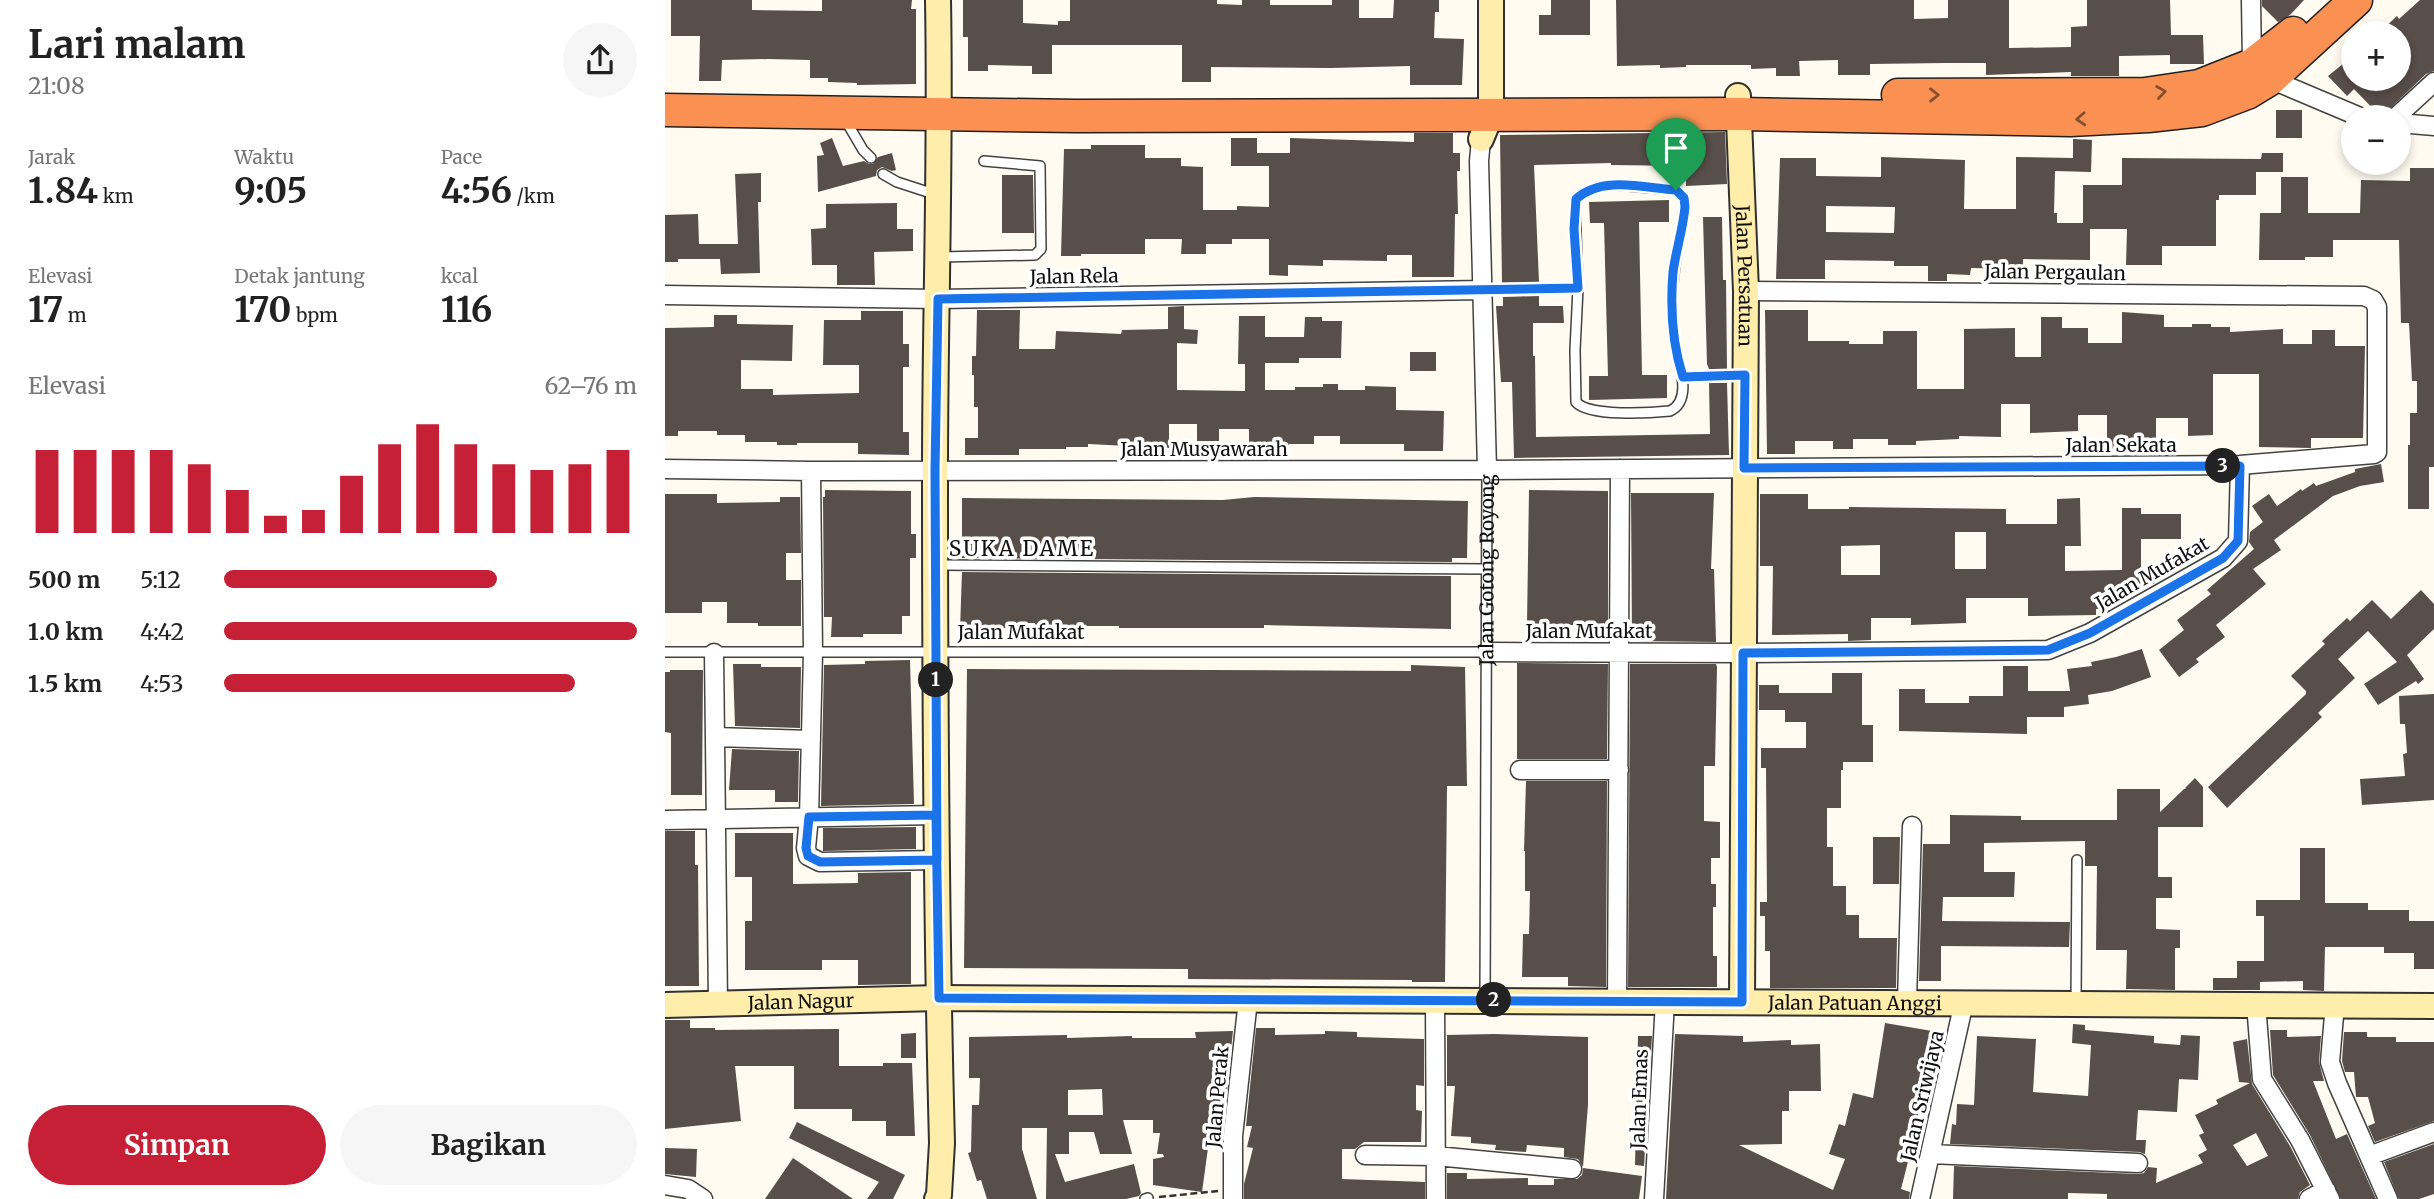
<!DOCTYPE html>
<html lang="id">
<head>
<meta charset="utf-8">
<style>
  body { margin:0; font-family:Merriweather,serif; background:#f6f6f6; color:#222; height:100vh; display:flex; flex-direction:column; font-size:26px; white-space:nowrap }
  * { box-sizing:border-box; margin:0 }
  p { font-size:23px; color:#767676 }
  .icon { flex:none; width:38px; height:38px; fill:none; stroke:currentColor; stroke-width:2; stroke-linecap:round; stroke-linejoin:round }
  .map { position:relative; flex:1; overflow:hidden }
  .panel { display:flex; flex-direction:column; background:#fff; width:665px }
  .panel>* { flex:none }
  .controls { position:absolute; left:1676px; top:21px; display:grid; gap:14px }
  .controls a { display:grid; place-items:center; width:70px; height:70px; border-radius:50%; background:#fff; box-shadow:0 4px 10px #0003; font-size:35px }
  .pin { position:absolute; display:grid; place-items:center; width:60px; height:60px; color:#fff; margin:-72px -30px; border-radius:50% 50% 50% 0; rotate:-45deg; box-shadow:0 0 7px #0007 }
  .pin .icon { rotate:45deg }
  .km { position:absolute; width:35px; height:35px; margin:-18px; border-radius:50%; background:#222; color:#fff; font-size:19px; line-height:35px; text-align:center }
  .round { display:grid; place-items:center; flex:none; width:74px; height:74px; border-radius:37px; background:#f6f6f6 }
  .overview { display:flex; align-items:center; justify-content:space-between; height:119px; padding:0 28px }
  h1 { font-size:38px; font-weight:700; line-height:52px }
  .figures { display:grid; grid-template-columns:repeat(3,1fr); gap:10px; height:119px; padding:7px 28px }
  .figures div { display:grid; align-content:center }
  .figures b { font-size:35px; font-weight:700 }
  .figures small { font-size:19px; font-weight:400 }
  .figures p { font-size:19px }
  .chart { height:196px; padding:14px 28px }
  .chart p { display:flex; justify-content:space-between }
  .chart svg { width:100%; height:126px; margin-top:7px; stroke:#c62036; stroke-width:6 }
  .button { display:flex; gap:14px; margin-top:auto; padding:14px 28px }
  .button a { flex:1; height:80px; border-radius:42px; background:#c62036; color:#fff; font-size:28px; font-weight:700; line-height:80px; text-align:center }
  .button a+a { background:#f6f6f6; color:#222 }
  ul { padding:0 28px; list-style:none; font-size:23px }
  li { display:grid; grid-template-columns:112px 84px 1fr; align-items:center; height:52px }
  li i { height:18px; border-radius:9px; background:#c62036 }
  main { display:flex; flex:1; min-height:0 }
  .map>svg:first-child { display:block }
  .building { fill:#584e4a; fill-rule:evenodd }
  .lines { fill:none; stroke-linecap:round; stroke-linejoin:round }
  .lane-casing { stroke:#424242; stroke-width:12 }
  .street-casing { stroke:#424242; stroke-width:21 }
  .secondary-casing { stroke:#313131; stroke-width:28 }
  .highway-casing { stroke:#202020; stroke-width:35 }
  .path { stroke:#313131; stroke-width:2.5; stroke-dasharray:7 3.5; stroke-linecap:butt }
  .lane { stroke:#fff; stroke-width:9 }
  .street { stroke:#fff; stroke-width:18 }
  .secondary { stroke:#ffeeab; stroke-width:24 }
  .highway { stroke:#fa9153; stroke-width:32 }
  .oneway { stroke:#845031 }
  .route-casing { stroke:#fff; stroke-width:14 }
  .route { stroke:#1a73e8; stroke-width:9 }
  .labels { text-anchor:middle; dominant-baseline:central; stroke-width:7; stroke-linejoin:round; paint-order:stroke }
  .street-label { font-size:19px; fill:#0f0f0f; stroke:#fff }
  .neighbourhood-label { font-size:21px; letter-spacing:2px; fill:#0f0f0f; stroke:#fff }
</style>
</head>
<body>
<main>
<section class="panel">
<div class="overview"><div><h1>Lari malam</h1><p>21:08</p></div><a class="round"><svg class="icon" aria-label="share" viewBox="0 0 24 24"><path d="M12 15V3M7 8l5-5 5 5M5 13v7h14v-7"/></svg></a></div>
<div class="figures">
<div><p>Jarak</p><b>1.84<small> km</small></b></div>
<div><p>Waktu</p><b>9:05</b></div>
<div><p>Pace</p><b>4:56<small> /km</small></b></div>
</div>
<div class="figures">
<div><p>Elevasi</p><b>17<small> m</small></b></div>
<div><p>Detak jantung</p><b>170<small> bpm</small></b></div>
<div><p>kcal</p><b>116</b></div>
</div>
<div class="chart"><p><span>Elevasi</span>62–76 m</p>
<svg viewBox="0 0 160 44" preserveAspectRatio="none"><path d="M5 44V15M15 44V15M25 44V15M35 44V15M45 44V20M55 44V29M65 44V38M75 44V36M85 44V24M95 44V13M105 44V6M115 44V13M125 44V20M135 44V22M145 44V20M155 44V15"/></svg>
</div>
<ul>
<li><b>500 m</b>5:12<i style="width:66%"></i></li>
<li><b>1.0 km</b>4:42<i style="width:100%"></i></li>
<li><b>1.5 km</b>4:53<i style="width:85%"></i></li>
</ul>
<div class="button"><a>Simpan</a><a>Bagikan</a></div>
</section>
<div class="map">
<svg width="1769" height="1199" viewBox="0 0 1769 1199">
  <rect width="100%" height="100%" fill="#fffbf0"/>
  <path class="building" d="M6,0H87V10L157,11V0H247L246,9H251V84L192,85V83L163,82V78H145V60L103,59L57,60L56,81H34L35,36H6Z
    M298,0H358V23L393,25V21H405V0H552V4L577,5V0H605V5H667V0H694V18H728L729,0H774V12H770L769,38L799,39L797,85H745V66L666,68L546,67V82H517V45H387V74H367V66L323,65V71H303V37H298Z
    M886,0H925V35H874V15H886Z
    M951,0H1249V19L1283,18V0H1344V48L1406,47V27L1422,26V0H1505L1506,35H1538L1539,64H1505V55L1454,56V76H1406V72L1321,75V63H1280L1205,64V75H1173V60L1134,61L1135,76H1111V68L1086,69V65H1021V67L995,68V65L952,66Z
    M1597,0H1639L1625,15L1613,22L1597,6Z
    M1755,0H1769V71L1761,74L1716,117L1689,89L1682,96L1663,76L1689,55V79H1734V33H1714L1732,16L1734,19Z
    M1611,110H1637V138H1611Z
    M1060,132L1062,184L1021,186V166L946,165V163L869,165L874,282L837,283L835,135Z
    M749,133H788V153H795V171H792L793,214H790L789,277H747V255H722V261L658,260V266L623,265V276L604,275V239H567V244H541V254H516L517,239H480V254H416V256H396L399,149H426V145H480V158H516V166L538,167V210H572V206L604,207V166H566V138H592V153H625V138L749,142Z
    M167,138L178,166L199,161L204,164H208L213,157L227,153L231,170L227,171L217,167L212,170L211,176L153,192L152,156L159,155L155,143Z
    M1408,139L1427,140L1426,172L1390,171L1389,213H1392V223H1418V185H1457V158L1596,159L1597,153H1618V172H1591V195H1554V200H1551V246H1497V265H1461L1462,229H1425V260L1358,259V269L1306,268L1305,275L1282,274V281H1263V266H1229V261L1160,260V279H1111L1115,158H1151V176L1216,177V157L1300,160L1299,209H1351V157L1408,158ZM1161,206L1230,207L1229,233L1161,232Z
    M1745,168H1769V467H1764V509H1743V445H1745V413H1752V381H1747L1744,323H1736L1734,240H1668V257H1640V260H1594L1595,213H1616V177H1643V213H1695L1696,180L1745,181Z
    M96,173V202H93L95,273L56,274L55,259H13V262H0V215L33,214L34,244H73L70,174Z
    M337,175H368L369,233H337Z
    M1004,200V222H974L977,375H1002V398L924,400V376H943L939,223H925L924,202Z
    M232,203V229H248V251L209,252L210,285H172V265H147L146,229L161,228V204Z
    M1038,217H1057L1058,280H1061L1062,369H1044L1042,364Z
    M874,296V306H898L899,323H868V356H870L871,437L1045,434L1044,383H1062L1064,455L849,458L847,382H836L831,306H838V297Z
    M519,306V329L533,330L532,344L512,343V390L580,391V364H573L574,316H600V337H639L640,317H657V321H677L676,358H634V363H600V390H630V387H658V384H673V390H700V386L731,387V410L779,411L778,451H739V444H675V436H649V444H624V455H603V450H584V429H554V441H532V424H504V448L423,444V447H401V449H354V455H300V438H313V407H309V375H307V356H311L312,310H355L354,349H390L391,331L456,334L457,330L503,329V307Z
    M1100,310H1143V341H1184V344H1218V331H1252V389H1299V329L1350,328V357H1376V317H1397V328H1423V343H1457V312L1499,315V327H1527V324H1546V327H1565V332L1618,329V344H1647V330H1670V346H1700L1698,438H1646V448L1594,447V374H1548V435L1523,436V418H1491V439H1463V449H1442V415H1413V431L1365,433V404H1336V437L1294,436V439L1251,441V445H1223V439H1188V449H1168V441H1130V454H1102Z
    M196,311H238V344H244V367H238V432H244V455L193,454V443H132V445H112V442H80V435H52V431H13V436H0V328L49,327V315H72V324L128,325L127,361L76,360V389H108V395L194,393V365H158L159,320H196Z
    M745,352H771V371H745Z
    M1716,464L1719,482L1695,486L1668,496L1609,540L1616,550L1588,569L1601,584L1551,625L1560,637L1531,659L1534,662L1514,677L1494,650L1519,630L1512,620L1546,594L1542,590L1589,549L1584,542L1585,532L1598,522L1587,506L1604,494L1612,506L1636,489L1637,491L1649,483L1651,486L1690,472V469Z
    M160,490L246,491V534H251V558H245V616H237V634H198V637H166L167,617H159L158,497H160Z
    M864,490L943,491V625H862Z
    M966,493H1049L1046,569H1049L1051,642L967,641Z
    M0,494H52V503L115,502V497H135L136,553H121V580H136V626H93V623H62V602H37V613H0Z
    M1095,494H1143V509H1184V507L1341,509V524H1392V499L1415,498L1416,546H1400V571L1457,570V508H1476V514H1516V539H1476V570H1500V577L1488,584H1457V602L1444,609H1431V615L1363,616V598H1301V623L1246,625V618H1206V640L1183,641V634L1107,635L1108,566H1095ZM1290,532H1321V569H1290ZM1215,545V575H1176V546Z
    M589,497L803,501L802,558H787V562L297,558V498L558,500Z
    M297,572L786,576V629L599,625V628H454V626H419L370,628V623H341V628L295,630Z
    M1756,590L1769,604V629L1742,655L1759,679L1753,684L1751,681L1713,705L1699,684L1732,662L1703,631L1673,659L1690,678L1653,713L1657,717L1562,808L1543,787L1641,694V691L1626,676L1660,644L1657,641L1682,618L1685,621L1707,600L1726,619Z
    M1477,649L1486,677L1447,691L1423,695L1424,704L1399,707V717H1362V734L1234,731V689H1260V703H1304V696H1338V666H1363V691H1405L1402,669L1427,666L1426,662L1451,657Z
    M245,660L249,804L156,806L159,665L200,664V661Z
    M852,663L943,664L942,759H852Z
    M68,664H96V667H136L135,728L70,726Z
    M965,664H1051L1052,667L1050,766H1039V821L1055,822V858H1046V884H1051V907H1048V956H1052V987H963Z
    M746,665L800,667L802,786H782L780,982H747V980L523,979V969L299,968L302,669L746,671Z
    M5,670H38L37,795H6V733L0,732V672H5Z
    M1167,673H1197V725H1208V762H1178V770H1176V808H1162V847H1168V886H1181V915H1194V938H1232L1231,988H1105V951H1100V916H1095V902H1102L1101,768H1096V748H1141V722H1120V710H1094V685H1114V693H1167Z
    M1769,694V800L1697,805L1695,779L1740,776L1738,754L1742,753L1740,724H1735L1734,696Z
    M67,749L134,751L133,802H110V790H64Z
    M1530,778L1538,787V827H1493V877H1507V898H1491V929L1515,930V948H1510V990L1461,989L1462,950H1431L1432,866H1420V841L1319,843V872H1350L1349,897H1278L1277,921L1405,922L1404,947L1276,946V981H1254L1258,844H1285V815L1356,816V820H1452V789H1495V812L1519,789H1521L1520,788Z
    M861,781H942L941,987L903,986V977H857L858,934H864L865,891H860V851H859Z
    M251,827V849L158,851V828Z
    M0,831H30V865H33L34,986H0Z
    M70,833H128V884L193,883V873L246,872V984L193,985V960H157V970H80V921H87V877H70Z
    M1208,837H1235L1234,884H1208Z
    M1635,848H1660V903H1703V910H1744V921H1769V969H1749V953H1719V947H1660L1659,991L1638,990V981L1595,982V990H1548V978H1572V961H1599V916H1591V900H1635Z
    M0,1020H25V1028H50V1030L174,1029V1066H218V1063H247L250,1136H221V1121H187V1109H129V1066H70L76,1121L0,1129Z
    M1220,1023L1273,1032L1263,1095L1256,1094L1252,1123L1257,1124L1251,1147L1247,1146L1236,1189L1245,1192L1244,1199H1001L1010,1034L1078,1036V1042L1126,1040V1045L1155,1044L1156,1091H1124V1111H1117V1144L1074,1145L1168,1190L1180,1159L1164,1154L1174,1124L1180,1126L1188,1093L1208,1098Z
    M1408,1024L1420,1025V1030L1489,1036V1043L1515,1045L1516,1035L1535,1036L1533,1080L1514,1079L1512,1112L1473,1110L1471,1140H1481L1480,1154L1474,1152L1285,1144L1287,1124L1291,1125L1292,1104L1309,1105L1312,1036L1371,1039L1368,1092L1423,1096L1426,1045L1407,1043Z
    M591,1028H610V1035L660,1034V1031L692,1032V1037L759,1039V1086L751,1085V1110L757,1111L756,1142H699L690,1149H677V1179L760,1182V1199H579V1184L588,1148L582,1147L587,1126H581Z
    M1605,1030H1622V1037L1656,1036L1654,1062L1659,1081H1648L1671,1139L1682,1134L1711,1199H1676L1645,1135L1608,1075Z
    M568,1031L558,1126H546L537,1192L488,1185V1159L499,1157L498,1154H492L495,1133H488V1120H458L467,1154H435L429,1132H404V1154H390L400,1182L469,1164L476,1193L474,1196L461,1199H381L382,1128H357V1149L372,1199H322L316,1180L312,1181L303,1153L306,1152L307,1105H314L315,1078H304V1037L402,1035V1038L467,1036V1038H531L530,1032ZM437,1089L438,1115H403V1090Z
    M1679,1032H1702V1037H1731V1042H1769V1121L1710,1142L1703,1126L1710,1123L1703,1097H1691L1689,1072H1680L1677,1061Z
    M251,1033V1058H236V1034Z
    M829,1034L923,1037V1105L918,1167L913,1159L899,1157V1148L862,1145L861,1152L830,1150L831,1145L806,1143V1137L786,1136L790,1086H782V1035Z
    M973,1036H987L979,1166L970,1165Z
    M1582,1039L1587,1084L1625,1146L1645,1185L1635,1192L1633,1199H1442V1194L1403,1193V1199H1288L1289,1166L1473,1174L1479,1173L1483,1167L1492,1168L1491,1183L1538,1163L1533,1155L1542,1150L1534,1135L1539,1133L1530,1115L1553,1104L1551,1100L1585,1083L1574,1082L1568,1042ZM1591,1133L1603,1156L1582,1166L1568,1145Z
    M132,1122L240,1175L228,1199H202L214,1182L124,1138Z
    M1769,1144V1194L1754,1199H1734L1719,1162Z
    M0,1148L32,1149L31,1177L0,1174Z
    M128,1158L188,1199H100Z
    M918,1168L977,1176L974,1199H782V1173H802V1179L863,1178V1185H889V1179H912L917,1175Z"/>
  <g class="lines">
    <defs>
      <g id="lane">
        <path d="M181,121L198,150L206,158"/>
        <path d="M218,174L232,182L272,195"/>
        <path d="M951,185L1011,190L1019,198C1021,214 1015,230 1013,246C1008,274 1005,303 1008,332C1010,354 1031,399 1005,411C985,413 924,417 911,402L910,350L913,288L910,205L911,199C923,188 936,186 951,185Z"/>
        <path d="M275,257L370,255L376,249L375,166L319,161"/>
        <path d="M818,290L913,288"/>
        <path d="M1018,377L1079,375"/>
        <path d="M273,565L822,569"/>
        <path d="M0,652H822"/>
        <path id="s1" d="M820,999L822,470"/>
        <path d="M1411,1001L1412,860"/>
        <path d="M480,1199L483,1198"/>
      </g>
      <path id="street" d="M1586,0L1587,65L1605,79L1695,117
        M1731,117L1769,82
        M1734,123L1769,126
        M816,139L814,161L822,470
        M0,295L273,299L818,290
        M0,469L146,471L822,470L1575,465L1709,454L1712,452V307L1708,300L1699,296L1081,291
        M146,471L148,652L144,817L141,848L143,856L155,862L272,860
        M822,652L1078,653L1383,650L1425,633L1558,558L1573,541L1575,465
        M49,653L53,1004
        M51,737L146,740
        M855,770H954
        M0,820L271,815
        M770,1000L771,1199
        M952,1001L955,469
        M1242,1002L1247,826
        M1591,1004L1597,1079L1635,1140L1665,1199
        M1670,1004L1665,1062L1672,1083L1723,1199
        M1265,1154L1473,1163
        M700,1155L771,1156L907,1169
        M1704,1156L1769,1132
        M0,1185L23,1189L38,1199
        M568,1199V1136L583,1000
        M989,1199L1000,1001
        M1255,1199L1299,1002
        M1644,1199L1661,1190"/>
      <g id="secondary">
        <path id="s2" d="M1073,96L1081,291L1077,1002"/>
        <path d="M816,139L826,115V0"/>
        <path id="s3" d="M0,1005L274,998L1769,1006"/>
        <path d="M272,1199L274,1195L277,1143C271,919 270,695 270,471C270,314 276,157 273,0"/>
      </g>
      <path id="highway" d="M1233,95L1480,94L1534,86L1587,65L1628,33
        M0,110L411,116L1075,114L1405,120L1483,116L1537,110L1582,93L1605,79L1691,0"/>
    </defs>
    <use href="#lane" class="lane-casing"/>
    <use href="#street" class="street-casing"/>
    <use href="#secondary" class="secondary-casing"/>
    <use href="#highway" class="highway-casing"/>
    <path class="path" d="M494,1197L553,1191"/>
    <use href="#lane" class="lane"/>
    <use href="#street" class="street"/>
    <use href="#secondary" class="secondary"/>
    <use href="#highway" class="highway"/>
  </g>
  <defs><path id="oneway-chevron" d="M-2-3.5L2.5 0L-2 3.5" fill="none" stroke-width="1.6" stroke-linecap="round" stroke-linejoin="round" transform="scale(1.75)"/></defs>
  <g class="oneway">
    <use href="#oneway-chevron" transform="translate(1496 92) rotate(-8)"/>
    <use href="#oneway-chevron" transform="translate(1269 95)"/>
    <use href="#oneway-chevron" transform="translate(1416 119) rotate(177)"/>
  </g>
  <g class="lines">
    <defs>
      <path id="route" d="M1011,190C980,188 937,175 911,199L909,229L913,288L273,299L270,470L272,860L155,862L143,856L141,848L144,817L271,815C272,876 273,937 274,998L1077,1002L1078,653L1383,650L1425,633L1558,558L1573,541L1575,466L1079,468L1080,375L1018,377C1007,343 1005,308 1008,272C1011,250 1018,229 1020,207L1019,198L1011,190"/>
    </defs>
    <use href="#route" class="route-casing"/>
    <use href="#route" class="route"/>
  </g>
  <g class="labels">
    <g class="street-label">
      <text transform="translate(1390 272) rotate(1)">Jalan Pergaulan</text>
      <text transform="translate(409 276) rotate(-1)">Jalan Rela</text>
      <text stroke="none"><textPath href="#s2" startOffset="180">Jalan Persatuan</textPath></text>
      <text x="1456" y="445">Jalan Sekata</text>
      <text x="539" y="449">Jalan Musyawarah</text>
      <text stroke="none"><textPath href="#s1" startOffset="429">Jalan Gotong Royong</textPath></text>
      <text transform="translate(1487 573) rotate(-30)">Jalan Mufakat</text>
      <text x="924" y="631">Jalan Mufakat</text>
      <text x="356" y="632">Jalan Mufakat</text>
      <text stroke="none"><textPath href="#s3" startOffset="136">Jalan Nagur</textPath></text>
      <text stroke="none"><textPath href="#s3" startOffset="1190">Jalan Patuan Anggi</textPath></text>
      <text transform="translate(1257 1096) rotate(-77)">Jalan Sriwijaya</text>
      <text transform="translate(552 1097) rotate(-85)">Jalan Perak</text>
      <text transform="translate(974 1099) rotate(-88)">Jalan Emas</text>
    </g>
    <g class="neighbourhood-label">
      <text x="357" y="548">SUKA DAME</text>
    </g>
  </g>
</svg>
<div class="controls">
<a>+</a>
<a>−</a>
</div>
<div class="pin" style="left:1011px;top:190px;background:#1e9e55"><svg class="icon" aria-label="arrive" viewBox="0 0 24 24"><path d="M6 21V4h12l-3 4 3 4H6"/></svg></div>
<b class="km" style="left:271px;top:680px">1</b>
<b class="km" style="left:829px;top:1000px">2</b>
<b class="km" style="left:1558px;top:466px">3</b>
</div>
</main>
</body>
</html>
